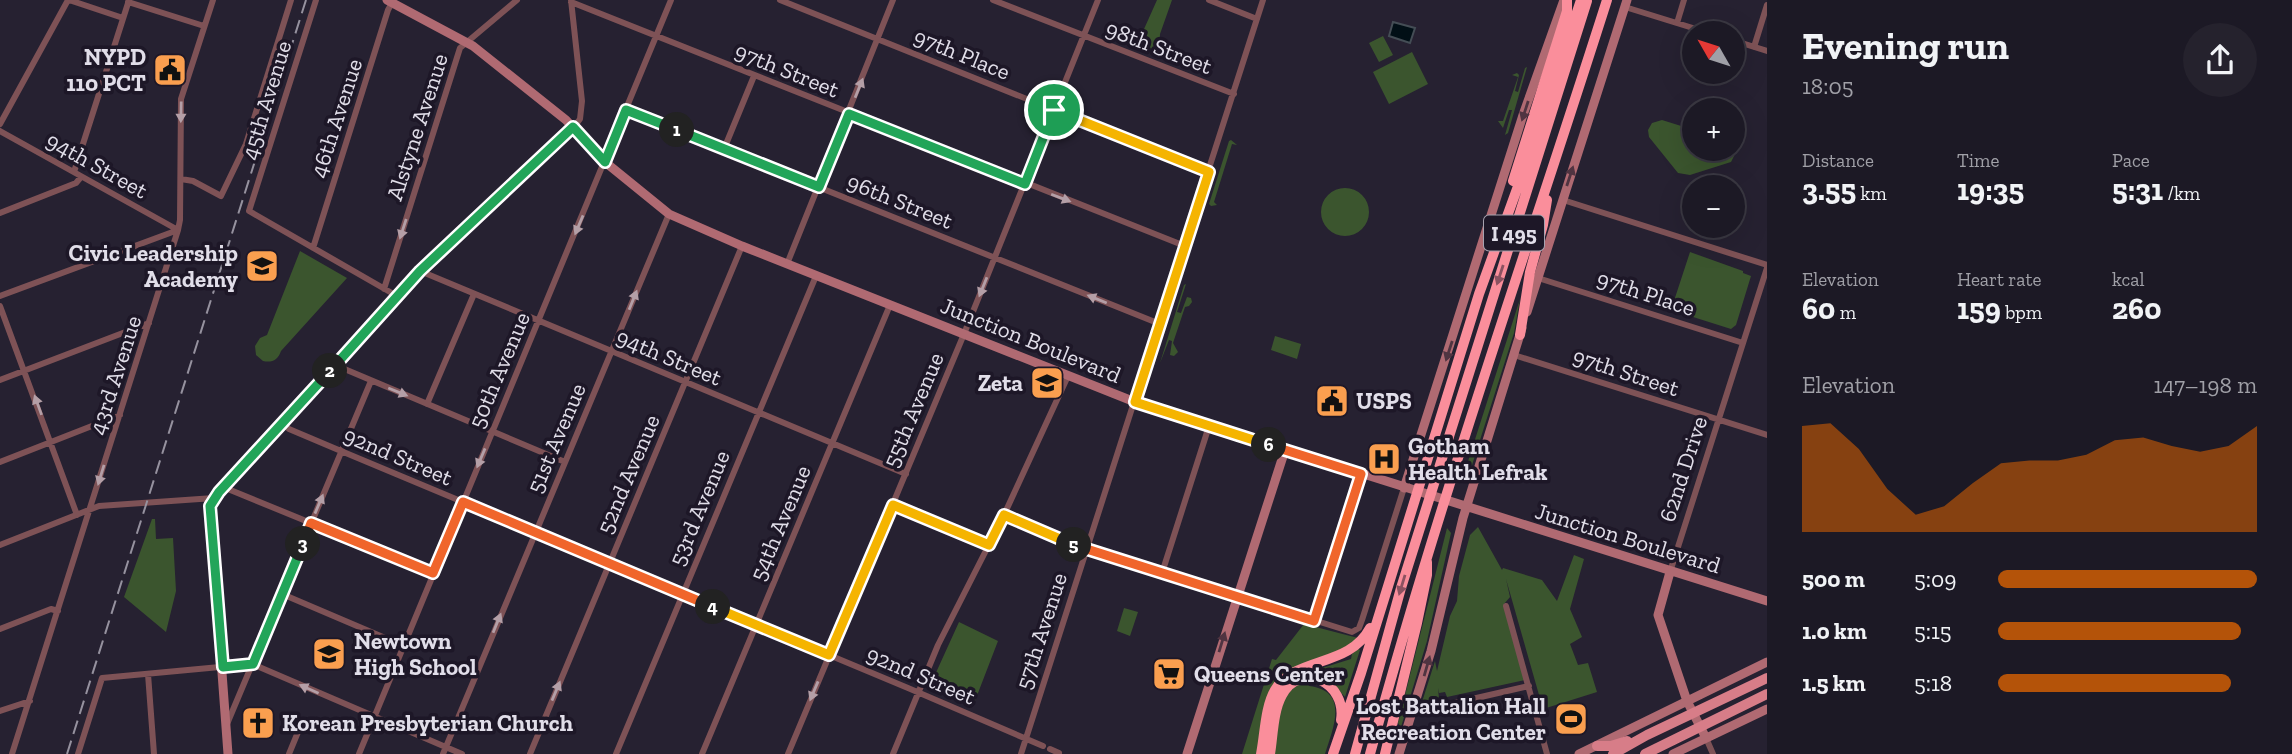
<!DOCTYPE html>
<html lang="en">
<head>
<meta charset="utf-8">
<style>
  body { margin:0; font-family:"Zilla Slab",serif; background:#25222d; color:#f1f3f6; height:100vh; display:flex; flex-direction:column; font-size:26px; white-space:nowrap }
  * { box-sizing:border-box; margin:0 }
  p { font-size:23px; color:#a0a0a7 }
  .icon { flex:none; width:38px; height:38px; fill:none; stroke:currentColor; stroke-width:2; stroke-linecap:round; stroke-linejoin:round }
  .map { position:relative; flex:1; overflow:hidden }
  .details { display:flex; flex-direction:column; background:#1c1925; width:525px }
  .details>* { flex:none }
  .needle { width:46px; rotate:309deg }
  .tools { position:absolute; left:1682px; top:21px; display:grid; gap:14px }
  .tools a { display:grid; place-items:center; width:63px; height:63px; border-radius:50%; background:#1c1925; box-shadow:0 7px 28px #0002,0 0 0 2px #3a3842; font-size:35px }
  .pin { position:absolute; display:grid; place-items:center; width:60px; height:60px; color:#fff; margin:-30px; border:4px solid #fff; border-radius:50%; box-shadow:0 2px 7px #0007 }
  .km { position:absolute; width:35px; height:35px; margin:-18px; border-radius:50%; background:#222; color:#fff; font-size:19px; line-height:35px; text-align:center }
  .round { display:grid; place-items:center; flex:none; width:74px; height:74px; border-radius:37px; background:#25222d }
  .headline { display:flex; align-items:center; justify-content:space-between; height:119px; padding:0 35px }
  h1 { font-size:38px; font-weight:700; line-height:52px }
  .figures { display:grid; grid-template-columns:repeat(3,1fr); gap:10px; height:119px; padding:7px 35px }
  .figures div { display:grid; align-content:center }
  .figures b { font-size:30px; font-weight:700 }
  .figures small { font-size:19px; font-weight:400 }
  .figures p { font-size:19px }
  .chart { height:196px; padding:14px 35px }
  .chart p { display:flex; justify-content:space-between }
  .chart svg { width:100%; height:126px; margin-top:7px; fill:#b45309; opacity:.7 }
  ul { padding:0 35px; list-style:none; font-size:23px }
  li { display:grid; grid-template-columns:112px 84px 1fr; align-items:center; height:52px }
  li i { height:18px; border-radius:9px; background:#b45309 }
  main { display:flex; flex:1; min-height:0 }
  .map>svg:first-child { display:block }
  .green { fill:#3b552e }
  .water { fill:#010f16; stroke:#444d55; stroke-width:2 }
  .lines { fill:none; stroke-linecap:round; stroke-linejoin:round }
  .street { stroke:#7e5256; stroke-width:6 }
  .secondary { stroke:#b06a72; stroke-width:9 }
  .primary { stroke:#d77d88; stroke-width:10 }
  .highway { stroke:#fa8e9b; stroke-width:10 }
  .rail { stroke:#96929f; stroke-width:2; stroke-dasharray:14 7; stroke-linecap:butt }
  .oneway { fill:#b49fa7 }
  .oneway2 { fill:#503441 }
  .oneway3 { fill:#8c5261 }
  .split-1-casing { stroke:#fff; stroke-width:14 }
  .split-2-casing { stroke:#fff; stroke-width:14 }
  .split-3-casing { stroke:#fff; stroke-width:14 }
  .split-4-casing { stroke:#fff; stroke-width:14 }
  .split-5-casing { stroke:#fff; stroke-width:14 }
  .split-6-casing { stroke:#fff; stroke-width:14 }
  .split-7-casing { stroke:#fff; stroke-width:14 }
  .split-1 { stroke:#22a559; stroke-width:9 }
  .split-2 { stroke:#22a559; stroke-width:9 }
  .split-3 { stroke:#22a559; stroke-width:9 }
  .split-4 { stroke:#f0652b; stroke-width:9 }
  .split-5 { stroke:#f5b400; stroke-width:9 }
  .split-6 { stroke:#f0652b; stroke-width:9 }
  .split-7 { stroke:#f5b400; stroke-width:9 }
  .labels { text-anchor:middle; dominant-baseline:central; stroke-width:7; stroke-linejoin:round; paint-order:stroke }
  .shield { fill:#1d1727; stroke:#a6a2af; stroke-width:2 }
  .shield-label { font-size:21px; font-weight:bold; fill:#e1dee9 }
  .street-label { font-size:23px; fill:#e1dee9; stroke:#1d1727 }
  .poi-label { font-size:23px; font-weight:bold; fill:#e1dee9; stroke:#1d1727; text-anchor:start }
</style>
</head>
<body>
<main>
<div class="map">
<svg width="1767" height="754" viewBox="0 0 1767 754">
  <rect width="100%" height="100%" fill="#262131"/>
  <path class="green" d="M1157,0H1172L1160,34L1159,56L1136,47Z
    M1383,36L1393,55L1379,62L1369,43Z
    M1412,52L1428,84L1389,104L1373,72Z
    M1527,67L1508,133L1505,135L1512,110H1509L1503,128L1498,121H1503L1517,80L1518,77L1512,75L1517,73L1519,75L1515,91L1518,92L1525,68Z
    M1662,120L1694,130V149H1732L1733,144L1736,152L1731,162L1690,175L1678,173L1649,137L1648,130L1652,123Z
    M1231,140L1237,145L1232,144L1214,202L1217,205L1211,206L1209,204L1229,141Z
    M1321 212a24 24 0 1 1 48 0a24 24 0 1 1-48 0Z
    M300,251L347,278L281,351C278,360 272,363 263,361L256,355L255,346L260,338L267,335Z
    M1690,252L1743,271V273L1751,276L1736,325L1731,329L1671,310Z
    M1186,284L1177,312L1181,313L1187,297L1191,298L1192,302L1189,306L1185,307L1173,343L1178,352L1174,356L1170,355L1172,341L1169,340L1160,363L1184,285Z
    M1520,299L1514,333L1467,481L1462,480Z
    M1275,336L1301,344L1297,359L1271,350Z
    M152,519H155L156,539L173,538L176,591L166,632L124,597Z
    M1478,527L1502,570L1503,568L1542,580L1557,601L1574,555L1584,559L1570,609L1582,637L1570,644L1578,665L1588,663L1597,692L1543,709L1506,579L1510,597L1504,604L1525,680L1447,697L1445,692L1439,693L1438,688L1439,699L1422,702L1435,661L1437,671L1450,616L1457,601L1459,576L1470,535Z
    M1447,528L1451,533L1427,641L1401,727L1398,723Z
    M1124,608L1138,612L1130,636L1117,631Z
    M959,622L998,641L973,706L929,688Z
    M1304,624L1358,638L1352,645L1290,670L1256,754H1242L1272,659L1276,660Z
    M1358,649L1360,650L1345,697L1332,683L1306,675V673L1351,659L1352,654Z
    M1302,683H1308L1309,686C1350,691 1333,728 1325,754H1273C1277,728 1275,695 1302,683Z"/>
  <path class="water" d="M1393,22L1415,28L1410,43L1389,36Z"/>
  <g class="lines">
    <path class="street" d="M69,0L123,18
      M316,0L249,211L397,296
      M571,0L582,101L580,119L574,127
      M780,0L1209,172
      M993,0L1234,94
      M1209,0L1257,19
      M128,2L204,26
      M571,2L1185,246
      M1625,7L1709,33
      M1677,23L1684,0
      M1732,40L1767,51
      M1754,47L1767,5
      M626,110L1160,324
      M0,124L68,0
      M0,131L178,230
      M724,149L754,76
      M74,172L129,0
      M181,179L193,181L221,196L246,144L291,0
      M1563,200L1767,265
      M0,213L76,183L81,177
      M313,248L388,10L393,1
      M787,264L893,0
      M420,271L906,474
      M1538,278L1743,343
      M384,289L460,48L517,0
      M0,296L178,230
      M0,306L77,515
      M1514,355L1767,435
      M335,365L565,462
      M0,380L149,323
      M427,404L474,294
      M282,423L289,429L341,451L908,688L1043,746
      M0,462L120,415
      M223,487L433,573
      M893,505L989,545
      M1004,515L1086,549L1352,632L1359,628L1362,620L1404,488
      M0,545L99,506L214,498
      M1670,572L1767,268
      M1162,573L1209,426
      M282,594L404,646
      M1506,606L1547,754
      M1314,621L1361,474
      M0,629L51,609L58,611
      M148,674L154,754
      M0,711L30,701
      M1411,713L1529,686
      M227,724L371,381
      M1706,738L1713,754
      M1050,749L1059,753
      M12,754L178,230L180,220L181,99L213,0
      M78,754L102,678L252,664L462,754
      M289,754L298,732
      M359,754L671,0
      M443,754L669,214
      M530,754L742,246
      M616,754L816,276
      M702,754L890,305
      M788,754L964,334L1098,0
      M893,754L938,645L1004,515L1068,376
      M1021,754L1263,0"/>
    <path class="secondary" d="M387,0L473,46L566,120L605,162L669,214L742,246L1135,402L1767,601
      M1527,312L1627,0
      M1404,488L1523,115L1564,0
      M1670,572L1658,615L1687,701L1706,738
      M228,754L210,510L214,498L420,271L574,127
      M1187,754L1285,450
      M1399,754L1431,651L1463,518L1522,328
      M1579,754L1767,662
      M1673,754L1767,709"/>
    <path class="primary" d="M1597,746H1611L1627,741
      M1613,754L1647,735L1767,678
      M1645,754L1767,694"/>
    <path class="highway" d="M1513,181L1567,11V0
      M1520,335L1530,272L1543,225L1547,200
      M1261,754C1265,734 1265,707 1275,690C1295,656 1349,668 1370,628
      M1270,754C1273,736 1273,711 1282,695C1301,660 1347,683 1341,720
      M1333,754L1361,673L1479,294L1530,153L1581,0
      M1355,754L1401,588L1587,1
      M1370,754C1439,500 1527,251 1607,0
      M1385,754L1417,623L1427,575V562"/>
    <path class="rail" d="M67,754L306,0"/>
  </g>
  <defs><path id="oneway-solid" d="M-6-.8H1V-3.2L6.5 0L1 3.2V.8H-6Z" transform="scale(1.75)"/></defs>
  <g class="oneway">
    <use href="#oneway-solid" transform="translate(859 88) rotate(-68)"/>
    <use href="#oneway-solid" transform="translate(181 112) rotate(91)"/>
    <use href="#oneway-solid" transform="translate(1061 198) rotate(21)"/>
    <use href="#oneway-solid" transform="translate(579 225) rotate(113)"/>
    <use href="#oneway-solid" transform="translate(403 229) rotate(108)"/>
    <use href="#oneway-solid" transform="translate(983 287) rotate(112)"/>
    <use href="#oneway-solid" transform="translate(1097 299) rotate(-158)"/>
    <use href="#oneway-solid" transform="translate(633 300) rotate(-68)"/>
    <use href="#oneway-solid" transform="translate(398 392) rotate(22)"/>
    <use href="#oneway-solid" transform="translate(38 405) rotate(-110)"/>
    <use href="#oneway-solid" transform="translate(481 458) rotate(113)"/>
    <use href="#oneway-solid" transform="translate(101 475) rotate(107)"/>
    <use href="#oneway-solid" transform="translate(319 504) rotate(-67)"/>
    <use href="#oneway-solid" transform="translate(497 623) rotate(-68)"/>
    <use href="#oneway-solid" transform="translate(309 689) rotate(-156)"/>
    <use href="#oneway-solid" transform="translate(556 691) rotate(-67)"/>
    <use href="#oneway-solid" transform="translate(814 691) rotate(113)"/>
  </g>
  <g class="oneway2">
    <use href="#oneway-solid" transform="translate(1525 111) rotate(108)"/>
    <use href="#oneway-solid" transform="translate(1570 176) rotate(-72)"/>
    <use href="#oneway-solid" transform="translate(1449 351) rotate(108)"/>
    <use href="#oneway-solid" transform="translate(1222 642) rotate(-73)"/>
    <use href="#oneway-solid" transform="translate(1427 666) rotate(-74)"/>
  </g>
  <g class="oneway3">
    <use href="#oneway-solid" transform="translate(1500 275) rotate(108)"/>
    <use href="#oneway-solid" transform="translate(1402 585) rotate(107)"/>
  </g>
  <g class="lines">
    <defs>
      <path id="split-1" d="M677,130L819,187L849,114L1025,184L1054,110"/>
      <path id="split-2" d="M330,371L420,271L573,127L605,162L626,110L677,130"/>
      <path id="split-3" d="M303,544L253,664L223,667L210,506L219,492L330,371"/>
      <path id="split-4" d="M303,544L311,523L433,573L463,502L713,607"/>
      <path id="split-5" d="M713,607L829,655L893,505L989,545L1004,515L1074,545"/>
      <path id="split-6" d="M1074,545L1314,621L1361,474L1269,445"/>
      <path id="split-7" d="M1054,110L1209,172L1135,402L1269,445"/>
    </defs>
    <use href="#split-1" class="split-1-casing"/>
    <use href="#split-2" class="split-2-casing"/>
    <use href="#split-3" class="split-3-casing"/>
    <use href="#split-4" class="split-4-casing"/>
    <use href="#split-5" class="split-5-casing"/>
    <use href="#split-6" class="split-6-casing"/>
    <use href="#split-7" class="split-7-casing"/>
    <use href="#split-1" class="split-1"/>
    <use href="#split-2" class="split-2"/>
    <use href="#split-3" class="split-3"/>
    <use href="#split-4" class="split-4"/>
    <use href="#split-5" class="split-5"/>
    <use href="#split-6" class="split-6"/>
    <use href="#split-7" class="split-7"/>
  </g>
  <defs>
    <symbol id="civic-square" viewBox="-11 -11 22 22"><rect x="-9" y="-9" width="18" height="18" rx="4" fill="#fa9f4f" stroke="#1d1727"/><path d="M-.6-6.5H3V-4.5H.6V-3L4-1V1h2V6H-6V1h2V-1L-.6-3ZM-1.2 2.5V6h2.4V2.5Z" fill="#111"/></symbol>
    <symbol id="school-square" viewBox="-11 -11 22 22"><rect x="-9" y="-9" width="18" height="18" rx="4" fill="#fa9f4f" stroke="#1d1727"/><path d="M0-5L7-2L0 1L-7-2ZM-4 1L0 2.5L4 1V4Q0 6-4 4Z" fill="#111"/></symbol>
    <symbol id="hospital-square" viewBox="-11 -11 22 22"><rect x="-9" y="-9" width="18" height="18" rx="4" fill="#fa9f4f" stroke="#1d1727"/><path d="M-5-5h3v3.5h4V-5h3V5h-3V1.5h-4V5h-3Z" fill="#111"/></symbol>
    <symbol id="supermarket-square" viewBox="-11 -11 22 22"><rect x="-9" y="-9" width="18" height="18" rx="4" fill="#fa9f4f" stroke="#1d1727"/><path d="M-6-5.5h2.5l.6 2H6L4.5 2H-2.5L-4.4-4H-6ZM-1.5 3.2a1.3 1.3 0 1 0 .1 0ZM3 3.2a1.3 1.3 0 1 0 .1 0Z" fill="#111"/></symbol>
    <symbol id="stadium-square" viewBox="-11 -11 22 22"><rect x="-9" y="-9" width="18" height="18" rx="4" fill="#fa9f4f" stroke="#1d1727"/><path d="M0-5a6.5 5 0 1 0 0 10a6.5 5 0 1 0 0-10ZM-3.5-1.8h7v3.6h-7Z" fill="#111"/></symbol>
    <symbol id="church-square" viewBox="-11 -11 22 22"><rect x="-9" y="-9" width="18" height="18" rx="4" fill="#fa9f4f" stroke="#1d1727"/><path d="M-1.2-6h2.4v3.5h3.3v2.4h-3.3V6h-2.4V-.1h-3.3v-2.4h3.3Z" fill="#111"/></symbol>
  </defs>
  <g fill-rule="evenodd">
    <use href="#civic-square" x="151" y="51" width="38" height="38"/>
    <use href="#school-square" x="243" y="247" width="38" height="38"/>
    <use href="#school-square" x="1028" y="364" width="38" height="38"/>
    <use href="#civic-square" x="1313" y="382" width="38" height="38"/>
    <use href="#hospital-square" x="1365" y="440" width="38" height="38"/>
    <use href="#school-square" x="310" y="635" width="38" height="38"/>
    <use href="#supermarket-square" x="1150" y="655" width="38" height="38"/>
    <use href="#stadium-square" x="1552" y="700" width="38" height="38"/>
    <use href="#church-square" x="239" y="704" width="38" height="38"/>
  </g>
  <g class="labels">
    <rect class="shield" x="1484" y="215.5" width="60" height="35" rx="5"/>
    <g class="shield-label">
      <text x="1514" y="233">I 495</text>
    </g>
    <g class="street-label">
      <text transform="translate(1159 47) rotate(21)">98th Street</text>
      <text transform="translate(962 54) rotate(22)">97th Place</text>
      <text transform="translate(787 70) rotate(22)">97th Street</text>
      <text transform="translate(266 100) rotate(-73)">45th Avenue</text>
      <text transform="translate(336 118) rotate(-72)">46th Avenue</text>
      <text transform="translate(417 127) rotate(-72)">Alstyne Avenue</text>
      <text transform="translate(97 165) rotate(29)">94th Street</text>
      <text transform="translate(900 201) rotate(22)">96th Street</text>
      <text transform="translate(1646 293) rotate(18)">97th Place</text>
      <text transform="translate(1031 340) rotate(22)">Junction Boulevard</text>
      <text transform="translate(669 357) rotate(23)">94th Street</text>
      <text transform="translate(499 370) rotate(-67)">50th Avenue</text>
      <text transform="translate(1626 372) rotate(18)">97th Street</text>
      <text transform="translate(115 375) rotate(-72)">43rd Avenue</text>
      <text transform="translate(913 410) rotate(-67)">55th Avenue</text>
      <text transform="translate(556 438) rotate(-67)">51st Avenue</text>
      <text transform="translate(398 456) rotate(23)">92nd Street</text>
      <text transform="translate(1683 469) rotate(-72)">62nd Drive</text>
      <text transform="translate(628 474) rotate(-67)">52nd Avenue</text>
      <text transform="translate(699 508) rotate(-67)">53rd Avenue</text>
      <text transform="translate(780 523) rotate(-67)">54th Avenue</text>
      <text transform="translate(1628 538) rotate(17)">Junction Boulevard</text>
      <text transform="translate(1041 631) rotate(-72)">57th Avenue</text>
      <text transform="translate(921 675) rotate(23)">92nd Street</text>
    </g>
    <g class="poi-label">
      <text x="146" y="57" text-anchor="end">NYPD<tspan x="146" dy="26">110 PCT</tspan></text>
      <text x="238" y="253" text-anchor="end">Civic Leadership<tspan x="238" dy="26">Academy</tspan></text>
      <text x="1023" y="383" text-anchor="end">Zeta</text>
      <text x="1356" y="401">USPS</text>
      <text x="1408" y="446">Gotham<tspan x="1408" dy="26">Health Lefrak</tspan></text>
      <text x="354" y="641">Newtown<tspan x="354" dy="26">High School</tspan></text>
      <text x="1194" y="674">Queens Center</text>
      <text x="1546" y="706" text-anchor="end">Lost Battalion Hall<tspan x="1546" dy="26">Recreation Center</tspan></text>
      <text x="282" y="723">Korean Presbyterian Church</text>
    </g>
  </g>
</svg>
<div class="tools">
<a><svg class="needle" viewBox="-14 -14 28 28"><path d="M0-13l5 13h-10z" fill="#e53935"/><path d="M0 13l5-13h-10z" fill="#a0a0a7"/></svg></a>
<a>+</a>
<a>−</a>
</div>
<div class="pin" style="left:1054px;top:110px;background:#1e9e55"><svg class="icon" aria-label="arrive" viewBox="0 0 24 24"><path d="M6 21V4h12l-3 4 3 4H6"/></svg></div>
<b class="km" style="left:677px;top:130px">1</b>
<b class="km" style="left:330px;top:371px">2</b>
<b class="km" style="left:303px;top:544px">3</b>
<b class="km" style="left:713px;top:607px">4</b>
<b class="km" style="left:1074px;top:545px">5</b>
<b class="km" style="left:1269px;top:445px">6</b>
</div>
<section class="details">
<div class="headline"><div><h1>Evening run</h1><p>18:05</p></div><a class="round"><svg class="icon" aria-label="share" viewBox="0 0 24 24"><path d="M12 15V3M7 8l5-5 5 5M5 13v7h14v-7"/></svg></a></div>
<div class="figures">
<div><p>Distance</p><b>3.55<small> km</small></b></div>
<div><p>Time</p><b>19:35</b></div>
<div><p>Pace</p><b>5:31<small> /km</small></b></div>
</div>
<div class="figures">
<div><p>Elevation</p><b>60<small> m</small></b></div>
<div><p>Heart rate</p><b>159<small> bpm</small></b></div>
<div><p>kcal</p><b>260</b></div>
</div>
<div class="chart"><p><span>Elevation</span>147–198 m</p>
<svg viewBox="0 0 160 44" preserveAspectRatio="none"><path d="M0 44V7L10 6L20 15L30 29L40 38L50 35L60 27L70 20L80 19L90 19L100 17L110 12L120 11L130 14L140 16L150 14L160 7V44z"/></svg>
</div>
<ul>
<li><b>500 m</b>5:09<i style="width:100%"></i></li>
<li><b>1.0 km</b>5:15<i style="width:94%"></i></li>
<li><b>1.5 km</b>5:18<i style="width:90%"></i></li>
</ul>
</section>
</main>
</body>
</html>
